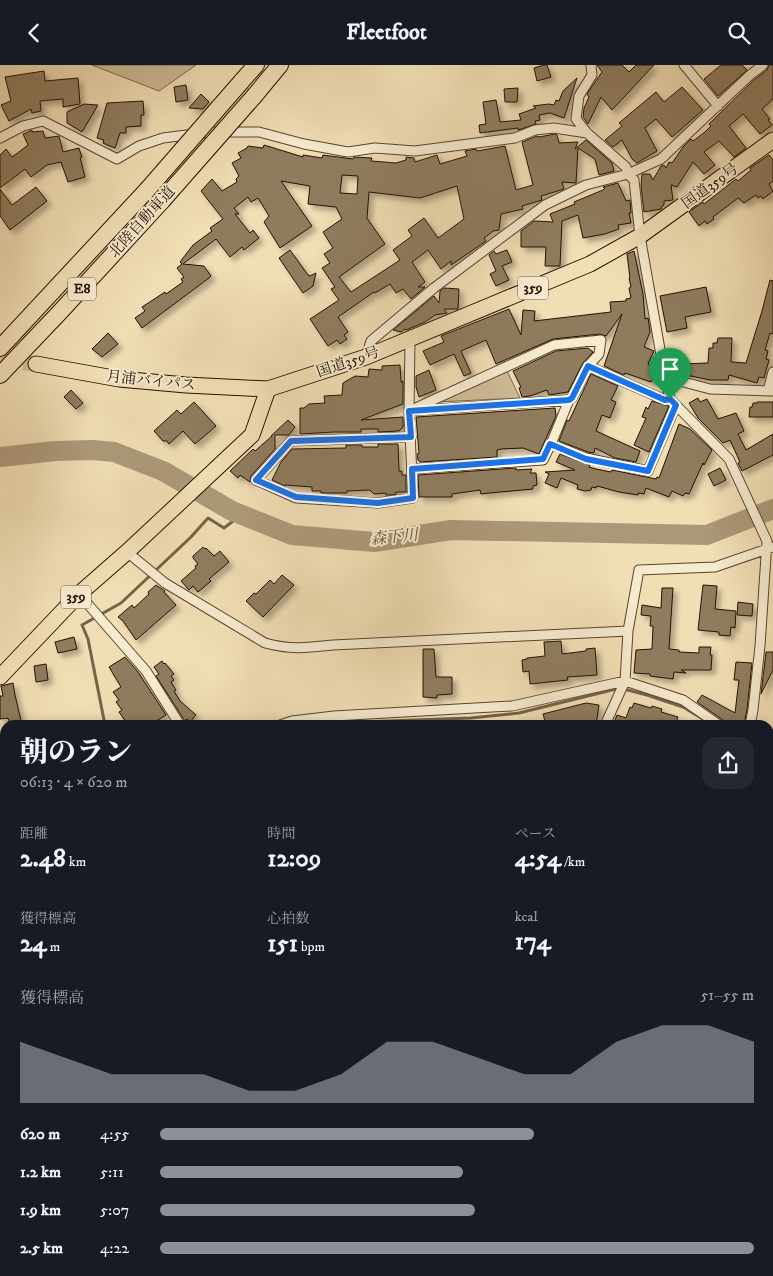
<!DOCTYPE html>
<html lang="ja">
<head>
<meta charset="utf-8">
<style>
  body { margin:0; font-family:"IM FELL DW Pica","Noto Serif JP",serif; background:#242831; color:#f1f3f6; height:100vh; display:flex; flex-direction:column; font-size:19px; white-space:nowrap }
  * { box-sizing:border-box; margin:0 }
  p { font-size:16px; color:#9ea1a6 }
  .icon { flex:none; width:28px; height:28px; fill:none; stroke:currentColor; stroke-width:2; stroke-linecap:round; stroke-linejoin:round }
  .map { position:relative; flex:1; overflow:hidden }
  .side { position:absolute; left:0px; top:655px; width:774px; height:556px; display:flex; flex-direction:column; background:#171b24; border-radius:15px 15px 0 0; box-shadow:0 2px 12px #0003 }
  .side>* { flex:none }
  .pin { position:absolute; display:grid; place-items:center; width:42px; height:42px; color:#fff; margin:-51px -21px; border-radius:50% 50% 50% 0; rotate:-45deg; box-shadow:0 0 5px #0007 }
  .pin .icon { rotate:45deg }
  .round { display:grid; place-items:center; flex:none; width:52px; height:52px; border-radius:15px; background:#242831 }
  .summary { display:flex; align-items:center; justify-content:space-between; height:85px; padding:0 20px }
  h1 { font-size:28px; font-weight:800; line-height:38px }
  .stats { display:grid; grid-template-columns:repeat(3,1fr); gap:8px; height:85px; padding:5px 20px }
  .stats div { display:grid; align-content:center }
  .stats b { font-size:25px; font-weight:800 }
  .stats small { font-size:14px; font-weight:400 }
  .stats p { font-size:14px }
  .chart { height:140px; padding:10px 20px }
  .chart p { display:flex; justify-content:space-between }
  .chart svg { width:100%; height:90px; margin-top:5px; fill:#8c9099; opacity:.7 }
  ul { padding:0 20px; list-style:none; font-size:16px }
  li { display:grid; grid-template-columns:80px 60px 1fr; align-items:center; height:38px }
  li i { height:12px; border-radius:6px; background:#8c9099 }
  header { display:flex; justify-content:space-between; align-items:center; height:65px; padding:0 20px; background:#171b24; font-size:22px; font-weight:800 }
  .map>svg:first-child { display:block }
  .green { fill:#cebb96; stroke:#7a664c }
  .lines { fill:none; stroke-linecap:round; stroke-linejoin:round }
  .stream { stroke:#766248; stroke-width:3 }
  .river { stroke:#ac9878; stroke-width:20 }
  .building { fill:#8f7c5f; stroke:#251101; fill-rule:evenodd; filter:url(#shadow) }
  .trunk-tunnel { stroke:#d2bf9a; stroke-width:15; stroke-dasharray:15 8; stroke-linecap:butt }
  .minor-casing { stroke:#58442e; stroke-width:11 }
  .trunk-casing { stroke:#251101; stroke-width:17 }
  .motorway-casing { stroke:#251101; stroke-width:18 }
  .minor { stroke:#f6eacf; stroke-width:9 }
  .trunk { stroke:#f1deb5; stroke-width:15 }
  .motorway { stroke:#f1deb5; stroke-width:16 }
  .motorway-bridge-casing { stroke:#251101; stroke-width:18; stroke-linecap:butt }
  .motorway-bridge { stroke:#f1deb5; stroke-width:16 }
  .route-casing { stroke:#fff; stroke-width:10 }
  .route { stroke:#1a73e8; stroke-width:6 }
  .labels { text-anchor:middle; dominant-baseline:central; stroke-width:4; stroke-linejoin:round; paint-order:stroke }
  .shield { fill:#f6eacf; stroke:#64523f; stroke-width:1 }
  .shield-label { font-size:14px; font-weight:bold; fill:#251101 }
  .street-label { font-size:15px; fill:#251101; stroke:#f6eacf }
  .water-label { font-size:16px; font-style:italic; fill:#624e37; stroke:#f6eacf }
</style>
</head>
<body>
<header><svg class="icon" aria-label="back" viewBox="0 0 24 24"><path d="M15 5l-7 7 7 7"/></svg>Fleetfoot<svg class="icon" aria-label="search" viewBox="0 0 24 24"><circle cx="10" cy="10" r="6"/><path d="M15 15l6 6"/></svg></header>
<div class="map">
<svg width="773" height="1211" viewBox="0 0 773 1211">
  <defs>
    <filter id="shadow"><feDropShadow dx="4.5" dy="4.5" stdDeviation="2.5" flood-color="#0004"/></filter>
  </defs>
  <rect width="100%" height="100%" fill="#f1deb5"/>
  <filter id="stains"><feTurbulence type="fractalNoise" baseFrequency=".004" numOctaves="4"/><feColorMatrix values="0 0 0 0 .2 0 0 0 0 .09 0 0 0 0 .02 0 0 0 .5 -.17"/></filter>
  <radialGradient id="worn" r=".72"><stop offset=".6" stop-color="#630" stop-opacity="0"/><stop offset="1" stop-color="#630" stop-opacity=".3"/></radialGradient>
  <path class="green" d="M92,0H196L159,26Z
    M507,306L520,333L436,337Z
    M5,1073V1206H651L652,1211H0V1080Z"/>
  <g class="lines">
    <path class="stream" d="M105,660L88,574L82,560L121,538L191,472L208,453L224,463L241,450
      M331,660L360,657L471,653L519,648L620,623L647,630L683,642L708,657
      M769,706L773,710
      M0,960L5,947"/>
    <path class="river" d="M0,392L55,386L92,385L114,387L163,406L232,446L292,470L374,477L451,465L707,470L773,444"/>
  </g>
  <path class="building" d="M544,0H547L551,12L537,16L534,3Z
    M597,0H622L629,7L636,0H654L612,45L601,32L588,59L583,52L584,43L589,32L587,29L602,7Z
    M721,0H742L747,5L718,31L704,14Z
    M769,0H773V34L762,44L770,54L768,55L772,60L760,69L743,49L729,61L746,83L734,92L719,76L704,87L715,100L704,109L693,97L677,122L671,120L673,135L664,136V140L662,141L661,144L644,147L641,121L642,109H650L653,115L661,101L664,100L666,103L669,97L672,98L683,82L691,74L693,76L705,67L711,61L709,59L754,15L767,5Z
    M44,6L45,16L78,13L80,39L63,42V34L40,36L41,46L32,48L31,44L9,56L1,40L11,36L5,12Z
    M577,13L564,53L550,48L539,50L540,55L535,56L536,59L518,65V63L480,68L479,60L486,59L483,37L496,35L500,57L521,55L519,49L536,43L533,41L549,39L554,40L556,35L559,36L563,26Z
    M186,20L188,35L176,37L174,22Z
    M682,22L703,45L672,72L656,54L645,63L657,86L637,98L632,94L622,75L613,82L605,75L622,61L619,58L656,27L664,37Z
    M518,23L517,37H505L504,24Z
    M201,29L209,37L203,44L189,43Z
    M143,36L144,50H141V61L126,62V68H120L115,83L107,80L103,78L104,75L97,73L107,38Z
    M84,39L98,40L82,67L67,58V47Z
    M32,65V67L43,66L45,73L59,71L63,87L79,83L82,92H80L85,112L68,117L61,97L47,100L31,112L25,104L0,123V90L6,84L12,92L28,80L23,69Z
    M555,69L557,70L559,78L578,77L575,84L586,75L612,98L614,106L599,110L595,94L578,83L576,118L562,117L564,124L541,131L542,135L522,141L523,144L501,149L499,165L493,166L484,173L486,176L451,200V196L441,204L428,185L412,197L425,217L418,222H425L411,234L403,224L396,228L390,219L375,228L374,227L338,252L348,267L344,270L347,274L340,279L337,275L328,281L310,254L339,235L331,224L335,222L322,203L330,198L324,189L333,183L323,167L342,154L336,142L308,139L310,121L281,116L312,161L280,183L264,157L269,151L258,133L251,137L248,132L234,143L239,149H235L250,168L253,165L259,173L244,185L242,182L230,192L216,174L183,199L204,201L211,211L209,213L142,263L135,253L145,246L142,242L165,227L166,229L183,217L181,214L184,212L177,203L182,199L180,197L193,180L212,166L210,163L223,154L201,126L212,114L222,126L237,117L236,114L239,111L232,98L241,93L238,88L247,83L248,81L263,83L264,80L303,92V90L322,93L323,90L353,94L354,92L372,93L371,96L396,98L406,95V92L414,93L415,97L437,90L440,99L467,91L465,86L476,84L477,86L505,81L516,125L533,120L522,77L537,71L539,72ZM342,110L358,111L357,129L340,128ZM457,121L464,154L438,173L424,153L408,165L412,171L393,185L400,195L351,227L339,212L385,179L367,153L369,127L420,133Z
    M769,90L773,95V116L769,119L773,126L763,134L761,131L758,133L756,130L744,138L738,133L713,152L714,154L707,159L705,156L699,161L689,147L703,137L704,139L736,114L738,116L751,105L750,103Z
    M618,118L626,136L630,135L631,148H629L631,158L618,160L619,164L605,169L583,173L578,150L562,156L560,201H545L546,182H521V166L534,156L553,157L550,149L575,139L574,137L603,125L605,123L603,122Z
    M36,122L47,136L10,165L0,151V124L12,140Z
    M290,185L308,210L310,211L316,208L313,221L303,228L279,193Z
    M507,185L512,197L502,201L509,215L496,221L490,209L496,206L489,190L494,186L496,189Z
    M634,186L643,229L645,254L648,253L649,259L650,267L644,282L654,286L648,299L657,305L651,317L625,308L624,310L604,301L622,249L606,271L600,269L553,274L496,299L486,275L461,286L471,308L464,311L454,289L430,300L423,286L444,277L441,271L509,244L521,270L523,245L535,246L534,256L611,247L610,237L626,236V234L631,233L629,223L631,222L629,213H630L627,189Z
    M770,215L773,216V269L770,268L765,285L768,286L766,294L769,295L764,313L759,312L757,318L729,310L728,315H710L681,309V299L708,298L709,283H713V278H717L718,273H732L731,297L746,298L762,246Z
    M706,222L711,247L685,252L687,263L667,267L660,231Z
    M444,223L459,224L458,244H444L447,248L435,250L425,257L406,265L405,264L401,267L393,265L434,231L439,238L440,226Z
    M108,268L118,279L102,292L92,284Z
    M588,283L593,287L583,298L568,327L549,330L547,325L530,331L522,332L519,323L521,322L513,306L556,286Z
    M400,300L401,317L403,316V339L361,355L403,352V362L399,366L378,367V364H361V367H334L300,369V343H304L309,339L325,338L324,331L342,330L343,318L355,311L368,312L369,304L382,305V301Z
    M429,305L436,325L419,332L416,322V311Z
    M591,309L618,321L611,335L616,337L610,353L602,350L596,366L640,386L636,397L615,393L595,383L594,388L588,387L559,376L567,355L569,356Z
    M71,325L83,338L76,344L64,332Z
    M698,333L700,337L707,334L718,354L736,348L744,366L738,369L746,385L773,369V390L742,406L738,398L740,397L730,375L723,378L698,353L689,338Z
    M652,336L669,341L649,387L634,380L646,353L642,352L646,342L648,344Z
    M194,337L216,361L195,379L183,366L169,379L167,376H163L154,366L177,345L181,349Z
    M757,337H773V352H749L750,342H752L753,338H757Z
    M555,343L556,351L539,389L523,383L501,384L497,385V392L420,397L418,395L417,389L419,388L416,352Z
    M288,355L295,362L289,370H275V384L251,411L250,417L240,410L238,413L230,406L253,384L255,386L272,371H271Z
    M679,359L690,364L712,385L704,400L703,398L689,429L685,428L683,431L672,426L669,432L646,423L644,429L638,428V430L619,427L597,421L596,423L592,422L591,425L585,426L577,424L578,420L561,413L557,423L545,418L549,409L545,407L575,405L556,397L560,389L590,400L589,402L596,404L611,407L612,405L656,414L657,412L659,413Z
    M378,379H398L399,406H402V410H406V427H396V429L392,430H386V428L374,429L370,425L347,426V428H321V426H312V422L285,420V421L272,415L281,397L292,384L346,383V380H362V382H378Z
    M516,403V405L532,404L530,408H536L537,420L533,421V424L490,428L481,429L480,425L452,429V432H419L418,410Z
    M720,403L726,415L714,421L708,409Z
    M203,482L205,484L206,483L214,491L220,486L229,497L209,514L211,516L198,527L193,521L189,525L181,516L196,503L195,501L198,499L193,493V491Z
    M282,510L294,520L263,552L246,536L254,528L256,529L270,515L274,519Z
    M156,520L165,526L164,527L176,540L136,575L123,556L118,552L132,540L134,543L149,529L148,527Z
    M703,520L717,521L715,544L736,546L735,563L731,562L730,571L719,570V567L698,565Z
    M662,523H673L669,584L679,585V587L699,588V582H711L710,590H712L711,605H681L686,608L674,607L673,614L650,611V609L634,608L636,585L652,584L653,561H650L651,551L641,550L642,540L661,543Z
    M738,537L753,539L752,551L737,550Z
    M74,572L77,584L58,588L55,577Z
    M561,576L562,589L586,586V584L595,583L597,610L567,612L568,615L530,619L529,606L523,607L522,595L527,594V593L545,591L544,577Z
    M423,584H434L436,612H452V629L437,630V633L423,632Z
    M766,587H773V605L761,629Z
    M125,592L138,607L166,650L150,660H142L140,656L133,660H128L119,647L122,645L116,637L119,635L113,627L121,622L109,602Z
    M162,596L164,599L165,598L174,609L171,611L174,615L171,617L176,625L174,626L180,636L196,650L190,657L187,654L185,656L156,611L159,609L154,602Z
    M736,597L752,598L747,644L744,660H725L723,655L697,637L702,630L735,648L739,615H734Z
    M46,599L48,615L36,617L34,601Z
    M13,618L15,630L22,660H10L8,653L0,654V631H3L1,621Z
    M586,638L599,640L596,660H546L543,649Z
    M634,638L651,643L652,641L662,644L661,647L678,652L675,660H653L641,656V660H613L617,650L626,653L630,642L632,643Z"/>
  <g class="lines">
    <path class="trunk-tunnel" d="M0,296L36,299
      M0,1168L5,1171
      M50,1206L56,1211"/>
    <defs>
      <path id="minor" d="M591,0L592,10L579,31L576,54L587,68L626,102L628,109L634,115L640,171L664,307L670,334L729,394L767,476L760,581L753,645L750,660
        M684,0L718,41
        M0,73L23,61L43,56L117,94L139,81L163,73L210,67H259L304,79L348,87L375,83L415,86L515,73L535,65L554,63L587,68
        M410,274L409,346L413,433L378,438L296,433L256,415L291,376L411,372
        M601,275L599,289L588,301L572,333L569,335L409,346L554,280Z
        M366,292L371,276L434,223L545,140L586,120L628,109L661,94L750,10L763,0
        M588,301L665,335L670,334
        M666,317L676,315L710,324L773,326
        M768,326L773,307
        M569,335L551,379L586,393L648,406L676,340
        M412,404L543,395L551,379
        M127,487L165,518L265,578C291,585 306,583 333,580L628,566
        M79,529L146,606L180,660
        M280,660L292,656L334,651L512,641L625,616L683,635L719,660
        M605,660L625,616L628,566L639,505L715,502L773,482
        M769,699L773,703"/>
      <path id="trunk" d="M36,299L119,314L186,320L268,324L366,292L590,199L640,171L773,75
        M0,612L79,529L127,487L252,370L268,324"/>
      <path id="motorway" d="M241,17L256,0
        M256,29L280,0
        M0,283L147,125
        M0,310L60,247L162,136"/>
    </defs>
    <use href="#minor" class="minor-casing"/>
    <use href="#trunk" class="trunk-casing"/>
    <use href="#motorway" class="motorway-casing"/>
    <use href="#minor" class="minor"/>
    <use href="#trunk" class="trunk"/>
    <use href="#motorway" class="motorway"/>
    <defs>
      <path id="motorway-bridge" d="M147,125L241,17
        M162,136L256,29"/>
    </defs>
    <use href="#motorway-bridge" class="motorway-bridge-casing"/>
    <use href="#motorway-bridge" class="motorway-bridge"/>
  </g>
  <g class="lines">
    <defs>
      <path id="route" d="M588,301L665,335L670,334L676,340L648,406L586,394L550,379L543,394L412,404L413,433L378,438L296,432L256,415L291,376L411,372L409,346L569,335L572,333Z"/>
    </defs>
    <use href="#route" class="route-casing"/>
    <use href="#route" class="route"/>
  </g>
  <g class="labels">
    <g class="shield">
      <rect x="518" y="211.5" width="30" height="23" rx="4"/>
      <rect x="68" y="212.5" width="28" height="23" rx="4"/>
      <rect x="61" y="520.5" width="30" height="23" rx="4"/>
    </g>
    <g class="shield-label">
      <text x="533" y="223">359</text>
      <text x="82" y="224">E8</text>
      <text x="76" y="532">359</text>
    </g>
    <g class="street-label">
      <text transform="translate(710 121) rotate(-36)">国道359号</text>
      <text transform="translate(142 157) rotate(-48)">北陸自動車道</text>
      <text transform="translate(348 297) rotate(-19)">国道359号</text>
      <text transform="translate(151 316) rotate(6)">月浦バイパス</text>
    </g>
    <g class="water-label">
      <text transform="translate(394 472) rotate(-6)">森下川</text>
    </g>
  </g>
  <rect width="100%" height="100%" filter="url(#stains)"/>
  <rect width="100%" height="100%" fill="url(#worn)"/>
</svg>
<div class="pin" style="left:670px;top:334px;background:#1e9e55"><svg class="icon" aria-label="arrive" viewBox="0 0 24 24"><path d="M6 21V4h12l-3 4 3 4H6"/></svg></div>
<section class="side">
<div class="summary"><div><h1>朝のラン</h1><p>06:13 · 4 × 620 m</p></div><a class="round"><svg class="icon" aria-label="share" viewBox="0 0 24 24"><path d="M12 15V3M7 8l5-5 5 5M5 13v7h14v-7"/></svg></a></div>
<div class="stats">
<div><p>距離</p><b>2.48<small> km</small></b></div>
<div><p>時間</p><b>12:09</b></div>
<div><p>ペース</p><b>4:54<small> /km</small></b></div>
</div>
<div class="stats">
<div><p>獲得標高</p><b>24<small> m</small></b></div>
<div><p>心拍数</p><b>151<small> bpm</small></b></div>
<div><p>kcal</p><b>174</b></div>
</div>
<div class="chart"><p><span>獲得標高</span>51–55 m</p>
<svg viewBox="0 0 160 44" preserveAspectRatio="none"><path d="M0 44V14L10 22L20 30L30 30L40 30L50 38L60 38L70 30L80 14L90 14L100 22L110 30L120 30L130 14L140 6L150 6L160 14V44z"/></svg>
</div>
<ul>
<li><b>620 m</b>4:55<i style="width:63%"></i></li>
<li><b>1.2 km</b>5:11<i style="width:51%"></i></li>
<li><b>1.9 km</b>5:07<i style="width:53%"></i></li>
<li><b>2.5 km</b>4:22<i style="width:100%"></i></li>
</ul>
</section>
</div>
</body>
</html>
